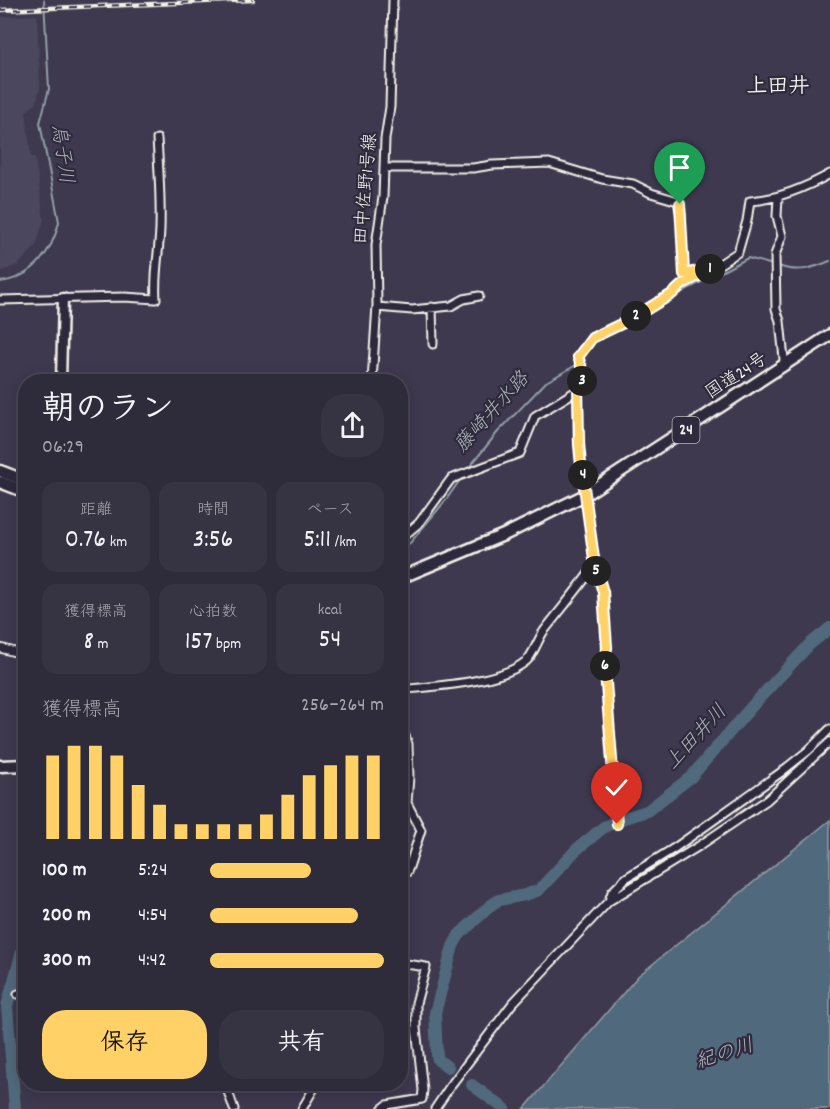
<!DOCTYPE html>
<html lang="ja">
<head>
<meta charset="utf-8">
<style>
  body { margin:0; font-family:Dekko,"Klee One",sans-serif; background:#363342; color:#f1f3f6; height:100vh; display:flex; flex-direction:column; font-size:22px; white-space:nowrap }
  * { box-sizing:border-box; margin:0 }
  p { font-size:20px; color:#a7a7af }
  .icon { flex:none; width:33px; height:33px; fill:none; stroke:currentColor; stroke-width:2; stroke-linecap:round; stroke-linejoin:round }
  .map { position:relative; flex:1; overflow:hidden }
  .sheet { position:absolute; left:18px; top:374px; width:390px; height:717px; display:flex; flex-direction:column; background:#2e2b3b; border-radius:24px; box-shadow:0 3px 15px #0003,0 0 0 2px #494755 }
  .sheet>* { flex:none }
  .pin { position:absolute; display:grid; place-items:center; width:51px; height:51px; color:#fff; margin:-62px -26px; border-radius:50% 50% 50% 0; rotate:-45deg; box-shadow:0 0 6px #0007 }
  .pin .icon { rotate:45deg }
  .km { position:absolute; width:30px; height:30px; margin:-15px; border-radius:50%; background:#222; color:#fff; font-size:16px; line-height:30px; text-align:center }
  .round { display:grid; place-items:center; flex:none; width:63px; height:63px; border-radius:24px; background:#363342 }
  .overview { display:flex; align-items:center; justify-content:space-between; height:102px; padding:0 24px }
  h1 { font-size:33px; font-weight:600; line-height:45px }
  .metrics { display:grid; grid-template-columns:repeat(3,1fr); gap:9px; height:102px; padding:6px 24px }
  .metrics div { display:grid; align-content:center; border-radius:15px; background:#363342; text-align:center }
  .metrics b { font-size:26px; font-weight:600 }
  .metrics small { font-size:16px; font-weight:400 }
  .metrics p { font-size:16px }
  .chart { height:168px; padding:12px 24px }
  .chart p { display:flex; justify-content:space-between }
  .chart svg { width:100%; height:108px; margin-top:6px; stroke:#ffd166; stroke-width:6 }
  .cta { display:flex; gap:12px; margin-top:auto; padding:12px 24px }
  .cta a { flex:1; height:69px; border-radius:24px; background:#ffd166; color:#111; font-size:24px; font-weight:600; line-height:69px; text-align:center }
  .cta a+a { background:#363342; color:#f1f3f6 }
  ul { padding:0 24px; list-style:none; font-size:20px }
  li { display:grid; grid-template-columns:96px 72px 1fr; align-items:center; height:45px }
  li i { height:15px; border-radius:8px; background:#ffd166 }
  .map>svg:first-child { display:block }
  .built { fill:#4b465f }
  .water { fill:#51697b; stroke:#929fa7; stroke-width:1.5 }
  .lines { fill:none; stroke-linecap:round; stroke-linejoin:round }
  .stream { stroke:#929fa7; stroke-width:2 }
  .river { stroke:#51697b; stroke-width:12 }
  .minor-casing { stroke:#f4f1e8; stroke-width:11 }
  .tertiary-casing { stroke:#f4f1e8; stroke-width:13 }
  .primary-casing { stroke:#f4f1e8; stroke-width:15 }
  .trunk-casing { stroke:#f4f1e8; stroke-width:15 }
  .minor { stroke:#2f2a3d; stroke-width:7 }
  .tertiary { stroke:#2f2a3d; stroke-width:8 }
  .primary { stroke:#2f2a3d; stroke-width:10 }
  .trunk { stroke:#2f2a3d; stroke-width:10 }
  .rail-casing { stroke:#f4f1e8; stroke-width:4.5 }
  .rail { stroke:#2f2a3d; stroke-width:2; stroke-dasharray:7; stroke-linecap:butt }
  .trunk-bridge-casing { stroke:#f4f1e8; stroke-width:15; stroke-linecap:butt }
  .trunk-bridge { stroke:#2f2a3d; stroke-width:10 }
  .route-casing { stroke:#fff; stroke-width:12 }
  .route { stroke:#ffd166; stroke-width:8 }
  .labels { text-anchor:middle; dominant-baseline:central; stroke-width:4.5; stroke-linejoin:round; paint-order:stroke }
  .shield { fill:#2f2a3d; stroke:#b9b5b5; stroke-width:1.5 }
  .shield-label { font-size:16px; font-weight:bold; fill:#f4f1e8 }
  .street-label { font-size:18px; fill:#f4f1e8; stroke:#2f2a3d }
  .water-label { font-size:20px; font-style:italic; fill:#abb4b7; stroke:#2f2a3d }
  .quarter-label { font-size:21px; font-weight:bold; fill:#f4f1e8; stroke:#2f2a3d }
</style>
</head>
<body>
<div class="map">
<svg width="830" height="1109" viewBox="0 0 830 1109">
  <rect width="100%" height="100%" fill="#3e394f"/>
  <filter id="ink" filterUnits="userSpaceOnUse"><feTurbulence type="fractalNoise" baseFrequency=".0167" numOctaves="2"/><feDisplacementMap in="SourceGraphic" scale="12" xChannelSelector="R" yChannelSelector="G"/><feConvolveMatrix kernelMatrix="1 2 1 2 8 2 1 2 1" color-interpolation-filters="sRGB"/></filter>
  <g filter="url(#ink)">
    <path class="built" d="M37,15L40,87L36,104L26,111L31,157H35L44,220L36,246L18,265L0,272V17Z"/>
    <path class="water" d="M830,820V1109H524L638,976Z"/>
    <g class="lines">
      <path class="stream" d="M778,266C798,273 811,269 830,261
        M0,282C32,278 52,253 59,222L40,123L49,89L44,0
        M672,297L748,258L773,265
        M590,346L595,341L621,328
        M467,470L497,433L546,382L578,364L582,361L585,353
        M400,555L446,500L462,477"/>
      <path class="river" d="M448,1067L438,1060L437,1055L435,1013L453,946L459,935L491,905L499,900L525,895L539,890L576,850L604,827L621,819L647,811L691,777L753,705L810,644L830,628
        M472,1085L505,1109
        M15,1109L7,1006L26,937"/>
      <defs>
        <path id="minor" d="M385,168H473L492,165L549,163L602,179L633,184L651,193L678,201L681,215L684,274L714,268
          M778,197L777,216L782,236L775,255L776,309L780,321L784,359L783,367
          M0,300L124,297L156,299C154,275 159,253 160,229C161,199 159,169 157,139
          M377,307L412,310L451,306L464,299L479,296
          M432,307L433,344
          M372,381L377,305L376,245L383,197L385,139L390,107L393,0
          M578,390L583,386L581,365L578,357L592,338L628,321L672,294L683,284L714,268L738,252L747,221L750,201C779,199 805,188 830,174
          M400,539L419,523L451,479L520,453L535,416L578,390L579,444L581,465L595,565L603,592L607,648L604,658L617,824
          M400,588L401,586
          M0,648L26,655
          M400,690C434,686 499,683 525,662C532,658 538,639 544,631C561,609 579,588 595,565
          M400,723L408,744L409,777L407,803L421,830L409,867L407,872L400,877
          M609,901L612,892L626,878L676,847L780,773L809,750L830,729
          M18,994L26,993
          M225,1083L234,1109
          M302,1109L317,1083
          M382,1109L387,1105L422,1099L423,1090L416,1028V1003L426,967L400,963
          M435,1109L451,1085L512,1004L609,901L699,846L767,800L830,742"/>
        <path id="tertiary" d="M61,381L63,298"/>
        <path id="primary" d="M0,766L26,765"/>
        <path id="trunk" d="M0,471L26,481
          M0,482L26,492
          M589,492L830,335
          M400,578L506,534L583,496"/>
      </defs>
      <use href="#minor" class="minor-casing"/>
      <use href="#tertiary" class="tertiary-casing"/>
      <use href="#primary" class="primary-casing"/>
      <use href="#trunk" class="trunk-casing"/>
      <use href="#minor" class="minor"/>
      <use href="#tertiary" class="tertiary"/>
      <use href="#primary" class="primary"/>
      <use href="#trunk" class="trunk"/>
      <defs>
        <path id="rail" d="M0,10L253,0"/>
      </defs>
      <use href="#rail" class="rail-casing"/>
      <use href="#rail" class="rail"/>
      <defs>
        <path id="trunk-bridge" d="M583,496L589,492"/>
      </defs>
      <use href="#trunk-bridge" class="trunk-bridge-casing"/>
      <use href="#trunk-bridge" class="trunk-bridge"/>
    </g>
  </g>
  <g class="lines" filter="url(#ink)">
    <defs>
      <path id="route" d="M617,824L604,658L607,648L603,592L595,566L581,465L579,444L578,390L583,386L581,365L578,357L592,338L627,321L672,294L683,284L714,268L684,274L680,204"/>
    </defs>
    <use href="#route" class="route-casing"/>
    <use href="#route" class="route"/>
  </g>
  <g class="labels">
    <rect class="shield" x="672.5" y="417" width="27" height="26" rx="4.5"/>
    <g class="shield-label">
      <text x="686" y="430">24</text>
    </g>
    <g class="street-label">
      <text transform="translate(367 189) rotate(-85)">田中佐野1号線</text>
      <text transform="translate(737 377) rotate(-33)">国道24号</text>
    </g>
    <g class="water-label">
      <text transform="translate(61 154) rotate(82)">烏子川</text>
      <text transform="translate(493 413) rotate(-48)">藤崎井水路</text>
      <text transform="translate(697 738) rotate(-47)">上田井川</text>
      <text transform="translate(725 1055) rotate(-18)">紀の川</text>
    </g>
    <g class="quarter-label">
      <text x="778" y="88">上田井</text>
    </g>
  </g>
</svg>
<div class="pin" style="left:680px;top:204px;background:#1e9e55"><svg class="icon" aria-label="arrive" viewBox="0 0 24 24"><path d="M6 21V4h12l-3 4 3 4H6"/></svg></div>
<div class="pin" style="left:617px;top:824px;background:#d93025"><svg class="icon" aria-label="check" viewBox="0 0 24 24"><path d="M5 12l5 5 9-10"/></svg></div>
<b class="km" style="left:710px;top:269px">1</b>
<b class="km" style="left:636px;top:316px">2</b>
<b class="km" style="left:582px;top:381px">3</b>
<b class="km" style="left:583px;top:475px">4</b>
<b class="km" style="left:596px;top:571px">5</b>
<b class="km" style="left:605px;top:666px">6</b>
<section class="sheet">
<div class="overview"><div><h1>朝のラン</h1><p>06:29</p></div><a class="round"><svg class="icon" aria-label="share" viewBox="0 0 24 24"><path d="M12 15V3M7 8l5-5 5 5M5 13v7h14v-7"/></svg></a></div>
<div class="metrics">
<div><p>距離</p><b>0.76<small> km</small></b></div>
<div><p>時間</p><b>3:56</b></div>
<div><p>ペース</p><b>5:11<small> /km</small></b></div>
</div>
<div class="metrics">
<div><p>獲得標高</p><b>8<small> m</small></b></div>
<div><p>心拍数</p><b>157<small> bpm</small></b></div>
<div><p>kcal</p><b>54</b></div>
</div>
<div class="chart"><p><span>獲得標高</span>256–264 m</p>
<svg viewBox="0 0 160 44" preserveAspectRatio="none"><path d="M5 44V10M15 44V6M25 44V6M35 44V10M45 44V22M55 44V30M65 44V38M75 44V38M85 44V38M95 44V38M105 44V34M115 44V26M125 44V18M135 44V14M145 44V10M155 44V10"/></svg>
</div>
<ul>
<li><b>100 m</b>5:24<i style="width:58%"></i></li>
<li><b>200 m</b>4:54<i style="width:85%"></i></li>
<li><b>300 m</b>4:42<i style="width:100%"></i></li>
</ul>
<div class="cta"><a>保存</a><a>共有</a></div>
</section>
</div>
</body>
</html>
